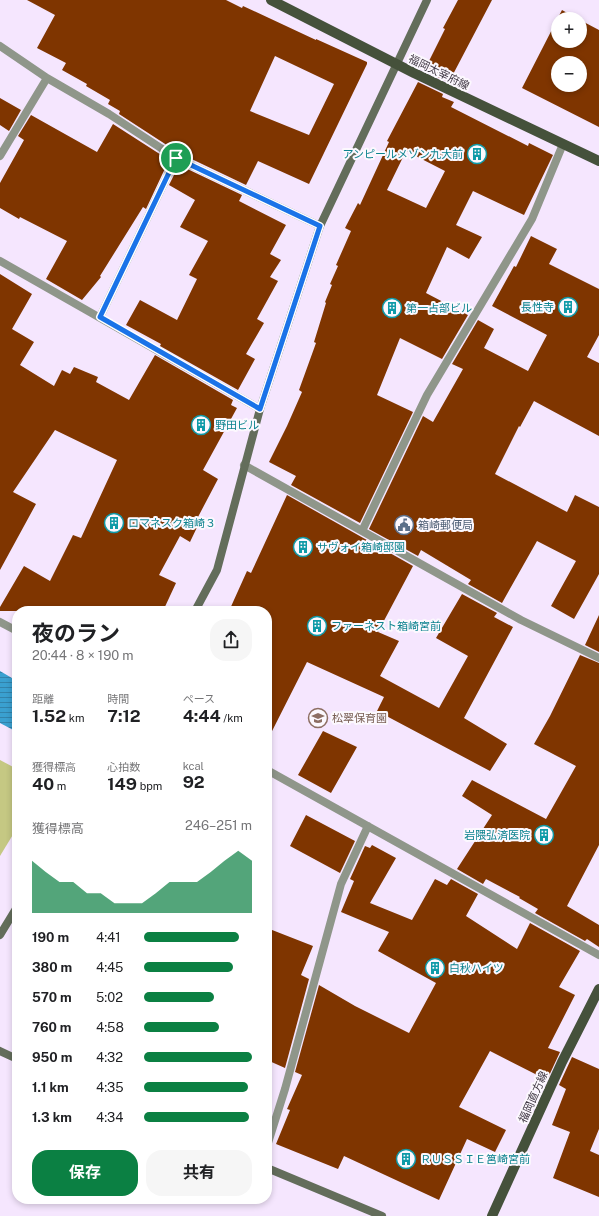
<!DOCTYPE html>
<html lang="ja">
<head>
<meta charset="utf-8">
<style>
  body { margin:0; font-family:"Public Sans","Noto Sans JP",sans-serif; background:#f6f6f6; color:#202124; height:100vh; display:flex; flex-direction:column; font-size:15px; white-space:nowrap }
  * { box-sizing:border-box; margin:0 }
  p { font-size:13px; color:#757577 }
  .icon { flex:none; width:22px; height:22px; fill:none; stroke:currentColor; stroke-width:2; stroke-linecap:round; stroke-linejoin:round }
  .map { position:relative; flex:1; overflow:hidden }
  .panel { position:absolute; left:12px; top:606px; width:260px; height:598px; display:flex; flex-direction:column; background:#fff; border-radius:16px; box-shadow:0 2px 6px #0003 }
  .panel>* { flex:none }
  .tools { position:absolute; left:551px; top:12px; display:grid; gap:8px }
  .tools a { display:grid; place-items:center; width:36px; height:36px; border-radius:50%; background:#fff; box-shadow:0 2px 6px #0003; font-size:20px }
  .pin { position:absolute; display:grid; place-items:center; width:34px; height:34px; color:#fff; margin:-17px; border:2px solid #fff; border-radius:50%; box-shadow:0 1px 4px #0007 }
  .round { display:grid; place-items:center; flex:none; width:42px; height:42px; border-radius:16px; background:#f6f6f6 }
  .overview { display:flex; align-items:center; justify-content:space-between; height:68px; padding:0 20px }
  h1 { font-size:22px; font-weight:700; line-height:30px }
  .stats { display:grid; grid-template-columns:repeat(3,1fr); gap:6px; height:68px; padding:4px 20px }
  .stats div { display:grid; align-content:center }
  .stats b { font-size:17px; font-weight:700 }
  .stats small { font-size:11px; font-weight:400 }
  .stats p { font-size:11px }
  .chart { height:112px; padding:8px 20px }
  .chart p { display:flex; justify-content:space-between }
  .chart svg { width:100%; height:72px; margin-top:4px; fill:#0b8043; opacity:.7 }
  .action { display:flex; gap:8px; margin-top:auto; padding:8px 20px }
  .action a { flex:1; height:46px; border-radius:16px; background:#0b8043; color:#fff; font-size:16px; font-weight:700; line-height:46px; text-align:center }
  .action a+a { background:#f6f6f6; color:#202124 }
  ul { padding:0 20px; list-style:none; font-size:13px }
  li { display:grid; grid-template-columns:64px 48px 1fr; align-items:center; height:30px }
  li i { height:10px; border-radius:5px; background:#0b8043 }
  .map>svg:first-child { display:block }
  .pitch { fill:#c5c883 }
  .water { fill:url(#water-rules) }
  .building { fill:#7f3500; fill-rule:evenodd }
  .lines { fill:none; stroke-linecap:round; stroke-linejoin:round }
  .street { stroke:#8f968a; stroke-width:8 }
  .secondary { stroke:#636d5b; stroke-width:8 }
  .primary { stroke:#45513b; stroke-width:10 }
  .route-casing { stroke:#fff; stroke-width:8 }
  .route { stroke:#1a73e8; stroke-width:5 }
  .labels { text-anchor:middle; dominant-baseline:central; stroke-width:4; stroke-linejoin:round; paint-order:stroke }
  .street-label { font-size:11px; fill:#413945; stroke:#fcf8fe }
  .culture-label { font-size:11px; fill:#0d838f; stroke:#fcf8fe; text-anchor:start }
  .service-label { font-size:11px; fill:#4e5e75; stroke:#fcf8fe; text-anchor:start }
  .education-label { font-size:11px; fill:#785e54; stroke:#fcf8fe; text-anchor:start }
</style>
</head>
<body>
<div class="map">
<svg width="599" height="1216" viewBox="0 0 599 1216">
  <defs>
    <pattern id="water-rules" width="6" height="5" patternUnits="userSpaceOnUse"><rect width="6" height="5" fill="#3aa0d0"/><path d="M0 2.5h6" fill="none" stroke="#3283ab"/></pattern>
  </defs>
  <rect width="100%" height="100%" fill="#f5e6fe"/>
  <path class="pitch" d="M0,760L17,769V828L0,856Z"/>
  <path class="water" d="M0,671L17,681V732L0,723Z"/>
  <path class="building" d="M27,0H226L242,8L243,6L316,40V39L367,62V64L309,184L258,161L246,185L179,153L119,114L120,111L108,104L110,100L86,86L87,84L62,70L66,63L37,48L55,15ZM275,56L334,84L309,135L250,111Z
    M458,0H492L449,82L424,71L445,29L443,28Z
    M562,10L578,19H558V41H580V20L599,30V127L522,88ZM558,63H580V85H558Z
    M418,82L443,94L442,97L454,102L451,107L528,146L529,143L553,155L524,215L473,191L456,225L482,237L469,259L447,247L426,293L468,315L442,359L400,338L377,395L413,412L360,523L291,485L296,476L269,462L287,426L302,392L299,390L316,343L314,342L326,303L325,302L332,285L330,284L338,266L336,265L351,231L345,228L358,203L360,205L389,142L387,141ZM406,151L445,171L426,208L387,190Z
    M0,98L21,110L9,131L0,125Z
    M31,115L97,152L113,124L169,160L146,209L143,207L100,276L101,277L82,300L46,279L67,241L20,217L19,219L0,208V183L24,140L18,136Z
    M179,165L242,195L239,201L286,225L270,254L281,260L270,277L278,281L257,319L264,323L246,354L255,359L238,390L160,346L161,344L126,325L140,300L177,320L197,279L189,275L208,241L180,227L195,200L169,185Z
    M531,236L557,249L549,264L599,289V335L587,357L599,363V436L534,401L520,427L519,426L495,474L567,512L575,495L599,507V574L574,619L551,606L576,561L537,541L502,603L468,584L471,580L421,550L418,556L369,529L423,416L433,422L463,369L452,364L478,320L494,329L484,348L528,371L547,335L492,306L514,266L516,267Z
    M0,274L32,294L12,329L34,342L20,365L54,386L62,370L70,374L74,367L98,377L96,382L129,400L155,355L233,400L231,405L237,408L203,470L218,479L198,517L201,519L190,542L180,536L159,575L176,583L163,611H0V607L24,566L50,581L73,535L81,538L117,460L55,430L13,492L36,504L0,570Z
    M287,495L413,566L378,632L399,641L380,676L439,708L468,656L436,638L462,594L497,613L494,617L513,627L464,718L507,744L490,771L377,711L384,697L307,662L267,741V611H229L247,571L251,573Z
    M599,615V652L585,645Z
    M580,655L599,663V845L567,906L599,925V947L587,939L585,941L535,913L538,909L519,898L520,897L486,879L483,884L457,869L492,815L462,796L472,780L546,819L576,766L534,744L550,716Z
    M323,731L357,747L331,793L298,775Z
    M306,815L355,841L340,873L290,846Z
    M372,845L396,858L370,903L412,920L435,879L447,885L451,879L478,894L466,916L517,949L530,923L580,951L559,987L575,995L548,1048L560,1052L547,1080L490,1051L459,1107L506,1130L495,1152L467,1139L439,1200L344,1156L338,1169L276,1144L290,1110L287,1109L302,1075L295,1072L319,985L355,1006L409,1033L436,983L378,951L389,932L341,912L354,881L350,879L365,846L370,848Z
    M267,928L313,946L301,975L309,979L285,1068L267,1060Z
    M572,1057L599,1069V1129L590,1151L599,1155V1197L553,1178L570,1132L552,1125L566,1089L559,1085Z"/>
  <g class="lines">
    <path class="street" d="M0,46L47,78L109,114L176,158L320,226
      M0,156L47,78
      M0,261L260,409
      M100,317L176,158
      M244,465L521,620L599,658
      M362,531L427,395L532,219L563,144
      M0,622L17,631
      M267,770L599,955
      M267,1146L285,1089L341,884L368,826"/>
    <path class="secondary" d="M195,611L217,570L260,409L320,226L427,0
      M0,935L17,907
      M0,1051L17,1059
      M267,1168L382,1216"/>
    <path class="primary" d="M271,0L414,73L599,161
      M492,1216L562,1062L599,989"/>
  </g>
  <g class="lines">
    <defs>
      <path id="route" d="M176,158L320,226L260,409L100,317Z"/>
    </defs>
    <use href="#route" class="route-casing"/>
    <use href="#route" class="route"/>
  </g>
  <defs>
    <symbol id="building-ring" viewBox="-11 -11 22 22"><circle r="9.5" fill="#fcf8fe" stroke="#0f9aa8" stroke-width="1.5"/><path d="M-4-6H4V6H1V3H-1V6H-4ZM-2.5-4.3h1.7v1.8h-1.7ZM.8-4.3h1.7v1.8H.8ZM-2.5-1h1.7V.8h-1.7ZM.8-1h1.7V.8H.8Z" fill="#0f9aa8"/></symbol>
    <symbol id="civic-ring" viewBox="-11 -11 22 22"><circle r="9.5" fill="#fcf8fe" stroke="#5c6f8a" stroke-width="1.5"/><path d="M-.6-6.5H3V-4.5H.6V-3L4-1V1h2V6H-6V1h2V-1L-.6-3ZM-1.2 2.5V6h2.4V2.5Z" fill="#5c6f8a"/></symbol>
    <symbol id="school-ring" viewBox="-11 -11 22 22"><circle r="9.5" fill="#fcf8fe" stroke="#8d6e63" stroke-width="1.5"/><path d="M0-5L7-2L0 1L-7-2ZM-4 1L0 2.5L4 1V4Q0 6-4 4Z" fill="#8d6e63"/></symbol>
  </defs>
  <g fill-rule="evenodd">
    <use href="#building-ring" x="466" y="143" width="22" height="22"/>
    <use href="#building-ring" x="557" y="296" width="22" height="22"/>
    <use href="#building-ring" x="381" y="297" width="22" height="22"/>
    <use href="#building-ring" x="190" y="414" width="22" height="22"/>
    <use href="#building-ring" x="103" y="512" width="22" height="22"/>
    <use href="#civic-ring" x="393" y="514" width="22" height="22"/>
    <use href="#building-ring" x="292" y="536" width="22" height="22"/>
    <use href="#building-ring" x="306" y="615" width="22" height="22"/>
    <use href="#school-ring" x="307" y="707" width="22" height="22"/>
    <use href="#building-ring" x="533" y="824" width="22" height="22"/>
    <use href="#building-ring" x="424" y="957" width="22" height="22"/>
    <use href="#building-ring" x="395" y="1148" width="22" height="22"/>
  </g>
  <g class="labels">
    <g class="street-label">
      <text transform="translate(439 72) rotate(26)">福岡太宰府線</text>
      <text transform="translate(533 1097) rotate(-66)">福岡直方線</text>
    </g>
    <g class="culture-label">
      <text x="463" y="154" text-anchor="end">アンピールメゾン九大前</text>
      <text x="554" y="307" text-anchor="end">長性寺</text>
      <text x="406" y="308">第一占部ビル</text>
      <text x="215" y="425">野田ビル</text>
      <text x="128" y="523">ロマネスク箱崎３</text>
      <text x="317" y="547">サヴォイ箱崎邸園</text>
      <text x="331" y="626">ファーネスト箱崎宮前</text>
      <text x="530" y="835" text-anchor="end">岩隈弘済医院</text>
      <text x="449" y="968">白秋ハイツ</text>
      <text x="420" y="1159">ＲＵＳＳＩＥ筥崎宮前</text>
    </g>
    <g class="service-label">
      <text x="418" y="525">箱崎郵便局</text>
    </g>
    <g class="education-label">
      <text x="332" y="718">松翠保育園</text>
    </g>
  </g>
</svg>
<div class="tools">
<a>+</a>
<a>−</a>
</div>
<div class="pin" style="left:176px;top:158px;background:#1e9e55"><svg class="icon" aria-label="arrive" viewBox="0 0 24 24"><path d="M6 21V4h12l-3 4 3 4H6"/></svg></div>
<section class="panel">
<div class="overview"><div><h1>夜のラン</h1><p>20:44 · 8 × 190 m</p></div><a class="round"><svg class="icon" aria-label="share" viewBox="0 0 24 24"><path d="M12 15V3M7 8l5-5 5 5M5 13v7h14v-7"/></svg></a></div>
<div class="stats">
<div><p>距離</p><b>1.52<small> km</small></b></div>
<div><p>時間</p><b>7:12</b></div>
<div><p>ペース</p><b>4:44<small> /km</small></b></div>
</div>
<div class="stats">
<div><p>獲得標高</p><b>40<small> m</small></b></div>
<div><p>心拍数</p><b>149<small> bpm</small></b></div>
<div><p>kcal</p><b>92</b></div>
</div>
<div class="chart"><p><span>獲得標高</span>246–251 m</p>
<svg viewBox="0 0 160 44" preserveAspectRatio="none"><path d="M0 44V12L10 19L20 25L30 25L40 32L50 32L60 38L70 38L80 38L90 32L100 25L110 25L120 25L130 19L140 12L150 6L160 12V44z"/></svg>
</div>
<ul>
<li><b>190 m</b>4:41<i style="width:88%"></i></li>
<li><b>380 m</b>4:45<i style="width:82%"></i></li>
<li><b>570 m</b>5:02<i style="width:65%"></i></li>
<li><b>760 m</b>4:58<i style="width:69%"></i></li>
<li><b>950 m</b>4:32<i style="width:100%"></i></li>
<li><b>1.1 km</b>4:35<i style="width:96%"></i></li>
<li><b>1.3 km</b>4:34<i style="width:97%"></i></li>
</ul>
<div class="action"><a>保存</a><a>共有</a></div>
</section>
</div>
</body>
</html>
